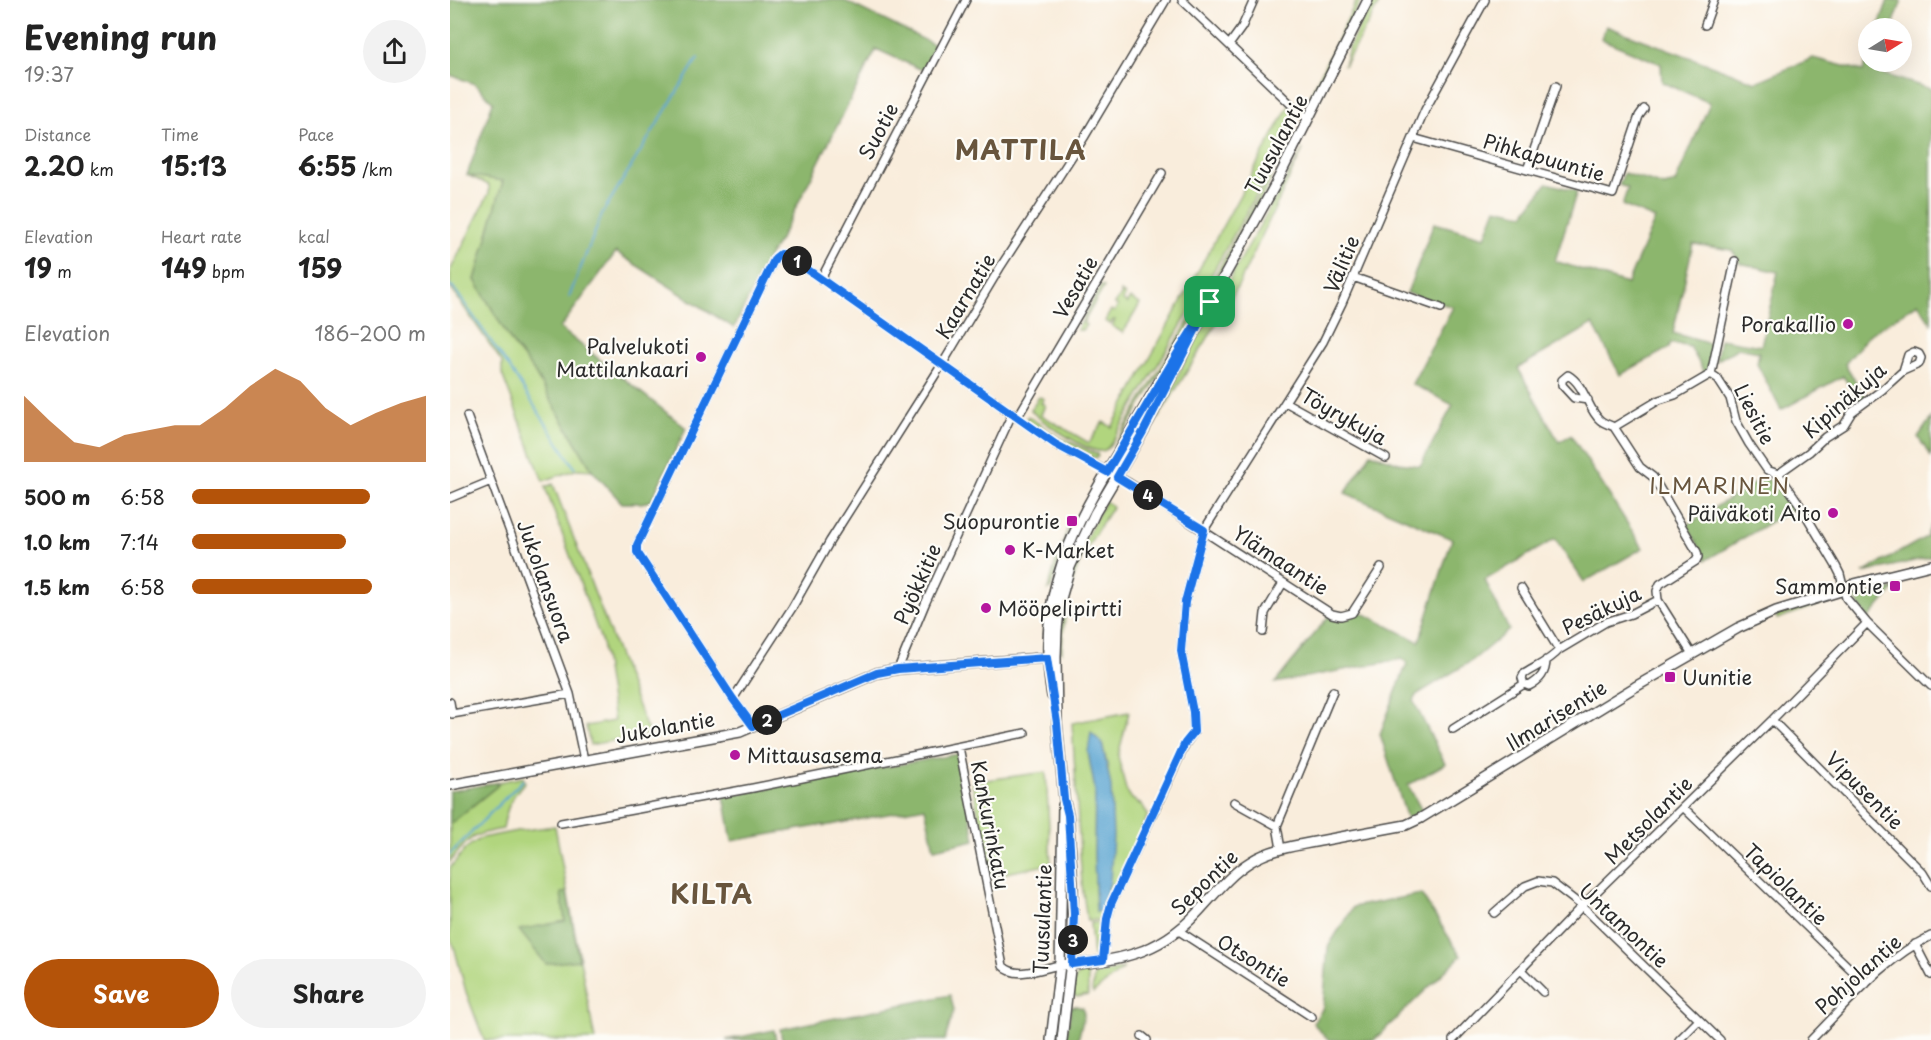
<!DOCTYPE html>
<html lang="en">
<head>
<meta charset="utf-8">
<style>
  body { margin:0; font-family:"Playpen Sans",sans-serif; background:#f2f2f2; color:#222; height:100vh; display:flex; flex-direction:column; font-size:22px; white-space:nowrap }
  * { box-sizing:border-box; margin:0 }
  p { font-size:20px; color:#767676 }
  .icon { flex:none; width:33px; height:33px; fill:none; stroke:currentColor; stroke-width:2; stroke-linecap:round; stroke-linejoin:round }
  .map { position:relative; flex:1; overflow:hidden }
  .side { display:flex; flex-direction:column; background:#fff; width:450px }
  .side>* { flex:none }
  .needle { width:39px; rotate:79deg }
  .fabs { position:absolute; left:1408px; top:18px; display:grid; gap:12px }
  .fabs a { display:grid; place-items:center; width:54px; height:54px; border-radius:50%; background:#fff; box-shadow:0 6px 24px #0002; font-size:30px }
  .pin { position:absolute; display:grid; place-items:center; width:51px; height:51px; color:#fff; margin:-26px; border-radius:12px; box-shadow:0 3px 9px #0006 }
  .km { position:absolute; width:30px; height:30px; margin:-15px; border-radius:50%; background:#222; color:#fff; font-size:16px; line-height:30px; text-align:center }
  .round { display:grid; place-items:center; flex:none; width:63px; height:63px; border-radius:32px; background:#f2f2f2 }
  .head { display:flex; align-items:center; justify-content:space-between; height:102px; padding:0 24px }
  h1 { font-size:33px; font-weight:700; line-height:45px }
  .stats { display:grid; grid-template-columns:repeat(3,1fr); gap:9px; height:102px; padding:6px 24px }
  .stats div { display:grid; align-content:center }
  .stats b { font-size:26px; font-weight:700 }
  .stats small { font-size:16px; font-weight:400 }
  .stats p { font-size:16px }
  .chart { height:168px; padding:12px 24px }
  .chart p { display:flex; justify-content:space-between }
  .chart svg { width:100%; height:108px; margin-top:6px; fill:#b45309; opacity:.7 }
  .action { display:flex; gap:12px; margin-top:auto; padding:12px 24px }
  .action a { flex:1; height:69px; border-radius:36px; background:#b45309; color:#fff; font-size:24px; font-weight:700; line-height:69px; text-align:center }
  .action a+a { background:#f2f2f2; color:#222 }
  ul { padding:0 24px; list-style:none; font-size:20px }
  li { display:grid; grid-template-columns:96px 72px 1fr; align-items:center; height:45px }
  li i { height:15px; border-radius:8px; background:#b45309 }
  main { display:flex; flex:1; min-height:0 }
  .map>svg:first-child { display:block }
  .green { fill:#b1d57e; stroke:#6e8054; stroke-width:1.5; fill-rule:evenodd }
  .forest { fill:#8cb66d; stroke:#5c704c; stroke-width:1.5 }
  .water { fill:#5aa4d1; stroke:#42687e; stroke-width:1.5 }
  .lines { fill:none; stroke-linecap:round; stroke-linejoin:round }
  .stream { stroke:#5aa4d1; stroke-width:2 }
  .street-casing { stroke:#4a4846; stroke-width:10 }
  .secondary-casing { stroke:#4a4846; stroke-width:12 }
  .street { stroke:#fff; stroke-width:7 }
  .secondary { stroke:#fff; stroke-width:9 }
  .route-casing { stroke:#fff; stroke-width:12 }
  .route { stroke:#1a73e8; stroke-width:8 }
  .poi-dot { fill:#b5179e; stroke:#fdfcf7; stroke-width:2 }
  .labels { text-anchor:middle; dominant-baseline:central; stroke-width:4.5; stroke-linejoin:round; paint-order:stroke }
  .street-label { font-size:20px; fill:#2b2b2b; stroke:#fdfcf7 }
  .poi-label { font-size:20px; fill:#2b2b2b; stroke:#fdfcf7; text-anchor:end }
  .quarter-label { font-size:22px; letter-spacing:1.5px; fill:#68553d; stroke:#fdfcf7 }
  .district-label { font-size:26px; font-weight:bold; letter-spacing:1.5px; fill:#68553d; stroke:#fdfcf7 }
</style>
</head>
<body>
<main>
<section class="side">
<div class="head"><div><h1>Evening run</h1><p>19:37</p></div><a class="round"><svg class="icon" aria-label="share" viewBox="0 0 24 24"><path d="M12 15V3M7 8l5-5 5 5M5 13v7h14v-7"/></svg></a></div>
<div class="stats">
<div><p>Distance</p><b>2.20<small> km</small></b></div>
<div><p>Time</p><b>15:13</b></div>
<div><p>Pace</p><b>6:55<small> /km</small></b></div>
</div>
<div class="stats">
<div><p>Elevation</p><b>19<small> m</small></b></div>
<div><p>Heart rate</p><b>149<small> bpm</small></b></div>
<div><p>kcal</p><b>159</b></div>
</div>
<div class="chart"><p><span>Elevation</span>186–200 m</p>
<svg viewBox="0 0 160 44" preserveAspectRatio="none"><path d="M0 44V17L10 27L20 36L30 38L40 33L50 31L60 29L70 29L80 22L90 13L100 6L110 11L120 22L130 29L140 24L150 20L160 17V44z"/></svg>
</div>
<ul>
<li><b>500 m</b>6:58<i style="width:76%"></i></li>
<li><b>1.0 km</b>7:14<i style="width:66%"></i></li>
<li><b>1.5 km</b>6:58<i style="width:77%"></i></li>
</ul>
<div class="action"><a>Save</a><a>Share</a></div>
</section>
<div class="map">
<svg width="1481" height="1040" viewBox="0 0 1481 1040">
  <rect width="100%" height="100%" fill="#fdfcf7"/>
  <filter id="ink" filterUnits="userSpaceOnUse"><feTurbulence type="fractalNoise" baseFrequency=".0167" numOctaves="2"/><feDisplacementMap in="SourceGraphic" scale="12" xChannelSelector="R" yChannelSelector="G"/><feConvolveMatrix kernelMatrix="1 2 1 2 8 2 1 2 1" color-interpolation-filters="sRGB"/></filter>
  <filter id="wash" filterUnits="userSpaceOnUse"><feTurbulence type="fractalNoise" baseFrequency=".008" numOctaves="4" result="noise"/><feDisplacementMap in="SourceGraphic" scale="24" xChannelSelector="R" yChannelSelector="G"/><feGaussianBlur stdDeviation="1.35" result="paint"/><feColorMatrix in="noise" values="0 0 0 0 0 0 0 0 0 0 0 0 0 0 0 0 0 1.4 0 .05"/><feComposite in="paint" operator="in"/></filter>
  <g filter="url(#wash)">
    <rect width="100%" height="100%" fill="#f9eddc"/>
    <path class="green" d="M907,0H911L863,96L860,95Z
      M923,0H931L894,66L899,47Z
      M839,106L846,114L806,195L759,279L660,445C658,448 656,450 652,451C640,453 588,420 581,410L588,398L590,397L594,399L591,403L595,405L591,415L639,443L653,422L662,427Z
      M853,149L788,286L759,336L702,428L747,337Z
      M826,163L817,188L753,303L665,448L664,446L756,292Z
      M17,175L53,181L25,280L62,343L83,370L142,470L128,469L93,481L52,374V362L0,287V271L39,193V185Z
      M651,286L654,287L633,323L636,325L632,330H627Z
      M671,292L675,295L673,301L678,304L677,303L680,298L690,304L673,333L662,326L665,320H663L660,324L655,321L661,310L664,312L668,306L665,304L671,295Z
      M578,416L608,437L647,454L648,456L645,458L621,450L576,420Z
      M103,484L191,714L199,734L140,745L136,726L164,721L152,643L95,487Z
      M655,501L661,505L662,507C648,530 632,552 624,578C616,602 613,627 612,652L610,650C611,617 616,583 629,552C637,535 647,518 655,501Z
      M619,525L601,588L598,590L605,564Z
      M1377,600V602L1327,619L1326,615Z
      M679,712L668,756L676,790L682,799L693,806L698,815L661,904L657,919L637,921L632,885L622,723ZM652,743L658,768L661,807L646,912L644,854L645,790L638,752Z
      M596,772L601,864L540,876L522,782Z
      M73,777L75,782C61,796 56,810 53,829C22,834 19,837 0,862V824L47,786L49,782Z
      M105,826L145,1040H34L16,992L4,946L0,939V868L16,848L31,838L67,831Z
      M652,922L654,941L653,949L648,955L643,956L640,923Z
      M674,968L643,993L642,991L644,975Z
      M633,972L638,974V995L627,997L621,994C623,984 623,977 633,972Z"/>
    <path class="forest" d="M0,0H393L485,45L472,70L426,49L329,241L320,254L284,328L166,252L110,328L236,428L201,501L191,503H172L142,470L83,370L62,343L25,280L53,181L17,175L43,102L25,84L0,75Z
      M1438,0H1452L1442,28H1428Z
      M1156,26L1306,82L1363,58L1413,71L1419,55V62H1430L1426,72L1481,89V323L1468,303L1420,334L1395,364L1416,398L1410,402L1393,376L1331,410L1307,364L1309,352L1288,348L1266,361L1270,339L1311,346L1328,272L1290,263L1282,250L1243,244L1223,333L1264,345L1259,373L1256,375L1240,347L1221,343L1219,348L1170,375L1143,324L1068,368L1109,442L1121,435L1193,548L1134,582L1105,539L1035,580L1059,630L1023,660L966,695L964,702L995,764L958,785L972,811L957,819L930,734L957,663L952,659L825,683L879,616L890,620L903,616L907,610L969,642L1002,539L895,493L921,453L949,463L970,466L1003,405L962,384L1003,307L957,293L984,223L1035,237L1046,208L1074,214L1097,183L1127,191L1105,261L1177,284L1205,219L1172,205L1178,188L1169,185L1174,173L1214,186L1225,183L1260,103L1212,82L1211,64L1151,39Z
      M1481,418V457L1468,437Z
      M1313,477L1326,484L1343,509L1256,560L1237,525Z
      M1481,525V557L1413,573L1476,537Z
      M1445,588L1418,619L1405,598Z
      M508,754L525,840L484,849L475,807L374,826V825L282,841L274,796Z
      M49,782L47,786L0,824V791Z
      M117,892L129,960L96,964L69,930L115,921L111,893Z
      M971,894L1011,956L924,1040H878L863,1023L873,1008L878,947L903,907Z
      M500,995L504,1010L495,1040H332L330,1029Z
      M626,1006L633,1008L634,1016L628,1040H616L621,1007Z
      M324,1030L326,1040H276Z"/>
    <path class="water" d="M641,732L652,743L661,786L663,836L660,882L652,911L646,912L644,854L645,790L638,752Z"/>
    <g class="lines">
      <path class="stream" d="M0,286L3,287L59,367L125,468
        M119,297L153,212L248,58
        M0,854L73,780"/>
    </g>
  </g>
  <g filter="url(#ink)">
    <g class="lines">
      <defs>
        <path id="street" d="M732,0L849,112L858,118
          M1255,25L1264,0
          M779,45L792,27L804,0
          M963,138L1163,194L1189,116L1194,109
          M1077,170L1106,86
          M903,277L991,308
          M371,279L516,0
          M1261,374L1267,378L1280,398L1286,421L1299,444L1317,470L1328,474L1333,480L1348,502L1386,566L1390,574L1396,598L1417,623L1481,686
          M1261,374L1285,261
          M1138,400L1124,398L1112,385V380L1118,375C1135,385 1138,410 1150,420C1153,423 1160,425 1164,427
          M835,402L936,458
          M17,416L120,694L134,760
          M567,418L712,173
          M1164,427L1190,467L1203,477L1247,552L1248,557L1246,561L1210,584L1207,591L1208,600L1242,654
          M1164,427L1209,400L1225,395L1261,374
          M1328,474L1359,452L1375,437L1394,425L1402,412L1432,390L1453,371L1469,364L1471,358L1469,354L1464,352L1458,355L1453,371
          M0,498L41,481
          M1071,588L1109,650
          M813,632L815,613L833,583
          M1096,660C1096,673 1090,680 1079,686L1074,684L1072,678L1074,674C1085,667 1101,660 1109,650L1156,622L1181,614L1208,600
          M448,669L475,604L562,414
          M283,699L342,608L380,541L496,358L551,266L635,136L716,0
          M0,702L2,714L120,694
          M1322,720L1473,873L1481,886
          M303,726L283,699L187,552V545L325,258L330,254L337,255L605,444L679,483L882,614L891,616L902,613L931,568
          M1003,729L1074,684
          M509,747L553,966C566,980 593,968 610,965
          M784,802L827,826
          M1234,808L1416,984
          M111,823L303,788L575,733
          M831,849L827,826L883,691
          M1044,913L1075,886L1088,881L1102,883L1132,906L1270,1040
          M729,931L862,1017
          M1465,944L1481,975
          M653,960L657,919L661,904L736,743L744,732L743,712L731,651L735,602L754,530L873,342L892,303L975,110L1035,0
          M1071,970L1093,992
          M692,1036L697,1040
          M1003,1040L1132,906L1322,720L1417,623
          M1229,1040L1249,1020
          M1361,1040C1398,1003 1433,959 1481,936"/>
        <path id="secondary" d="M602,696C584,591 625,525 676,439C695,407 713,373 734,341
          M0,785L290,732L427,673L448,669L606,657
          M610,965C666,961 707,956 747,913C764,895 779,875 800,862C822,848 850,845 875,840C902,835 929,830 956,825L971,818L1185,687L1288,628L1326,611L1394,590L1404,584L1481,565
          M601,1040L610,965L613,805
          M612,1040L623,943V887L618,815L614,799L607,723L606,657L607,630L610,602L620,567L645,513L693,432L760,302L824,187L918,0"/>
      </defs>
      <use href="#street" class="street-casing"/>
      <use href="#secondary" class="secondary-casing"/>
      <use href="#street" class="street"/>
      <use href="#secondary" class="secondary"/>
    </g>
  </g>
  <g class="lines" filter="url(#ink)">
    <defs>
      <path id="route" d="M330,254L337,255L605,444L657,472L730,349L760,302L693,432L667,477L754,530L735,602L731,651L743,712L744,732L735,743L661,904L657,919L653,960L622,964L624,914L618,815L614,799L607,723L597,658L448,669L427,673L303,726L283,699L187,552V545L325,258Z"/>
    </defs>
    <use href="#route" class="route-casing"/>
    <use href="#route" class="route"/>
  </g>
  <g class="poi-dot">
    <circle cx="1398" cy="324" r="6"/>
    <circle cx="251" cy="357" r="6"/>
    <circle cx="1383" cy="513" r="6"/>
    <rect x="616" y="515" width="12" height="12" rx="3"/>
    <circle cx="560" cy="550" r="6"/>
    <rect x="1439" y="580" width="12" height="12" rx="3"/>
    <circle cx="536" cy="608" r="6"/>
    <rect x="1214" y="671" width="12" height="12" rx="3"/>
    <circle cx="285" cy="755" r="6"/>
  </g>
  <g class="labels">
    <g class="street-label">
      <text transform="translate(428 131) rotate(-62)">Suotie</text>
      <text transform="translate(826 144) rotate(-62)">Tuusulantie</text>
      <text transform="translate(1094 157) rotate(16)">Pihkapuuntie</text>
      <text transform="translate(891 264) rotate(-67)">Välitie</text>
      <text transform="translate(625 287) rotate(-60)">Vesatie</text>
      <text transform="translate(515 296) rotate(-59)">Kaarnatie</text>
      <text transform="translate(1394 400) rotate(-41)">Kipinäkuja</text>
      <text transform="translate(1305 414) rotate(63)">Liesitie</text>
      <text transform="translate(894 416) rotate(29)">Töyrykuja</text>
      <text transform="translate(831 560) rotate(33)">Ylämaantie</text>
      <text transform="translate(96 581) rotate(70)">Jukolansuora</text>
      <text transform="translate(467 584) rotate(-66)">Pyökkitie</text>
      <text transform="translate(1151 610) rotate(-26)">Pesäkuja</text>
      <text transform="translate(1106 715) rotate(-32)">Ilmarisentie</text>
      <text transform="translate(215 727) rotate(-10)">Jukolantie</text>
      <text transform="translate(1415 790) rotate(45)">Vipusentie</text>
      <text transform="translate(1198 820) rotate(-45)">Metsolantie</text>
      <text transform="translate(541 825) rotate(79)">Kankurinkatu</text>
      <text transform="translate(754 882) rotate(-44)">Sepontie</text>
      <text transform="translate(1336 884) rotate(44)">Tapiolantie</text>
      <text transform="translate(592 919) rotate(-88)">Tuusulantie</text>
      <text transform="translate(1174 925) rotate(43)">Untamontie</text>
      <text transform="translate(804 960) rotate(32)">Otsontie</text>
      <text transform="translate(1408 974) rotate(-42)">Pohjolantie</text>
    </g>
    <g class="poi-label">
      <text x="1386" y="324">Porakallio</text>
      <text x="239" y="346">Palvelukoti<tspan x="239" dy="23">Mattilankaari</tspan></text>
      <text x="1371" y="513">Päiväkoti Aito</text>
      <text x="610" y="521">Suopurontie</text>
      <text x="572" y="550" text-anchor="start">K-Market</text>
      <text x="1433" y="586">Sammontie</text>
      <text x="548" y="608" text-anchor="start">Mööpelipirtti</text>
      <text x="1232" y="677" text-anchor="start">Uunitie</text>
      <text x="297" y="755" text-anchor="start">Mittausasema</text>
    </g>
    <g class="quarter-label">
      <text x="1270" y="484">ILMARINEN</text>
    </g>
    <g class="district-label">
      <text x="571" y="149">MATTILA</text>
      <text x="262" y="893">KILTA</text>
    </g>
  </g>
</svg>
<div class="fabs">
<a><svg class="needle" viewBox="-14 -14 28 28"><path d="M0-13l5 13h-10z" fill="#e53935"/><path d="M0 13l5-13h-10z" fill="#767676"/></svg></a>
</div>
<div class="pin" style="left:760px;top:302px;background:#1e9e55"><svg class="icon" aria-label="arrive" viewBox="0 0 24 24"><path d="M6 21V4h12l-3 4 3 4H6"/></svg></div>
<b class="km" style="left:347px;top:261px">1</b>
<b class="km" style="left:317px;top:720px">2</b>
<b class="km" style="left:623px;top:940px">3</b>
<b class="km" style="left:698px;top:495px">4</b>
</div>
</main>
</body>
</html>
